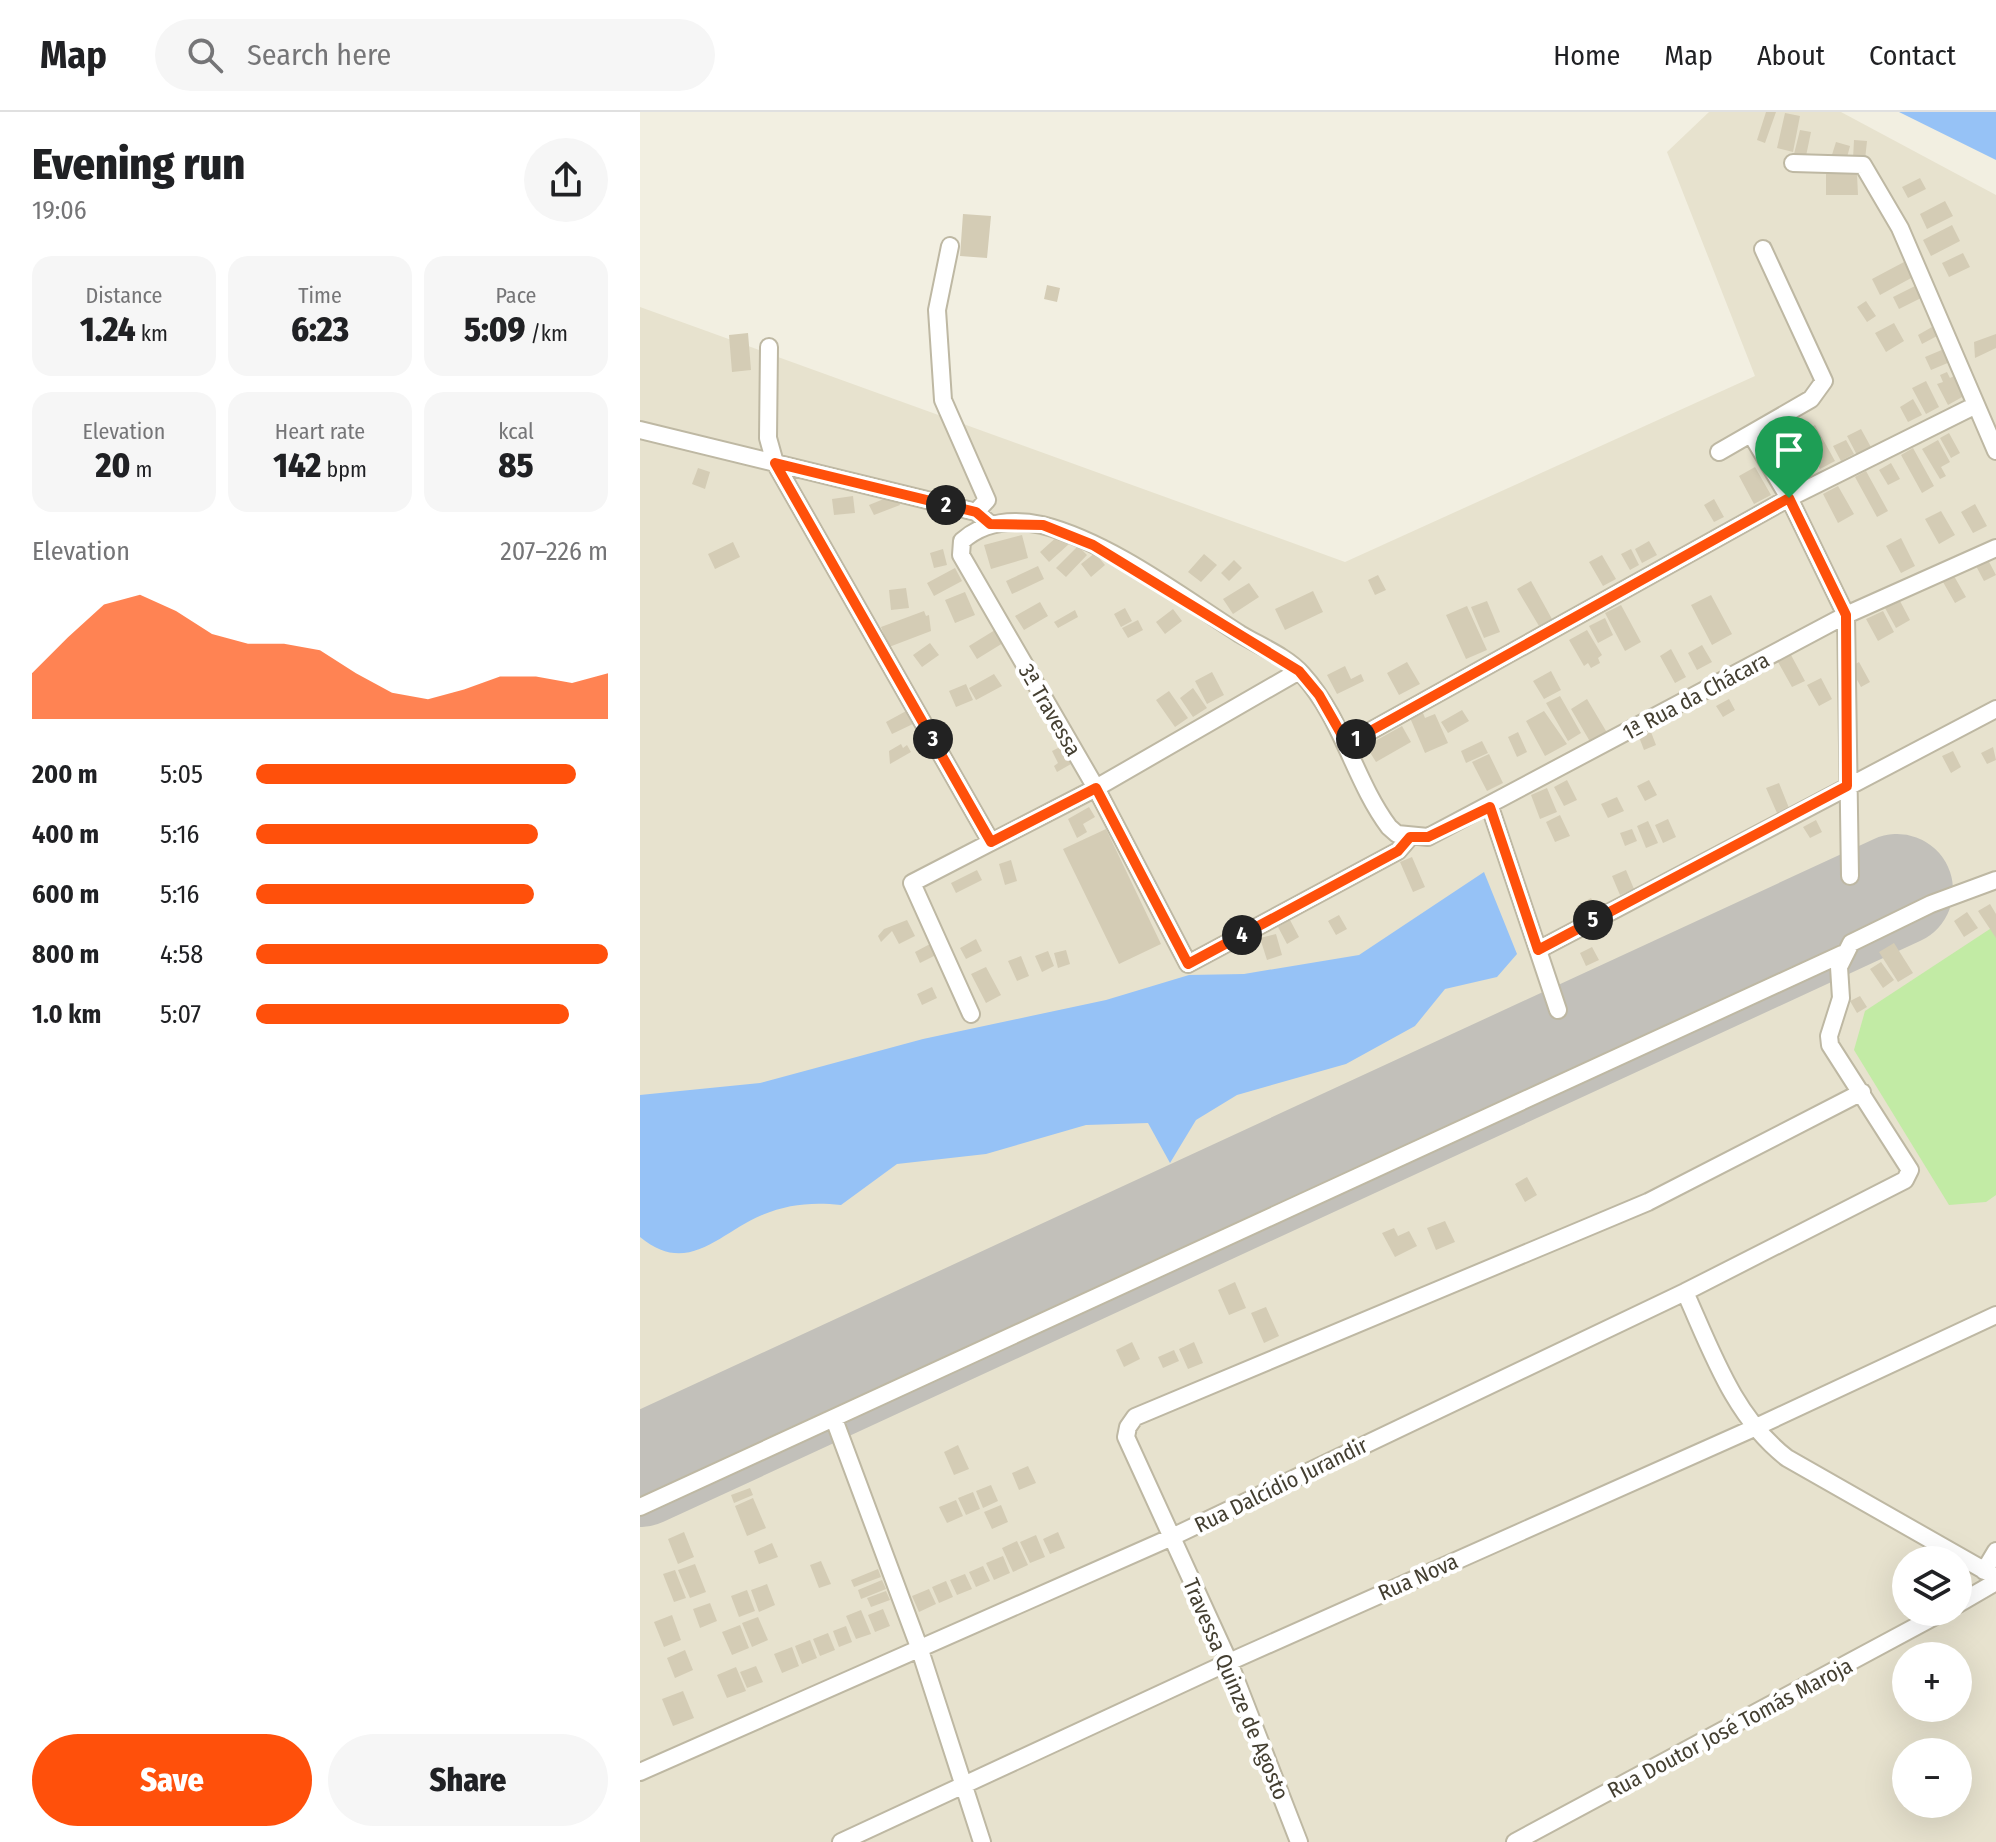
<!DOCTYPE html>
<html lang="en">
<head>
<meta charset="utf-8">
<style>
  body { margin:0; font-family:"Fira Sans Condensed",sans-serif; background:#f6f6f6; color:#202124; height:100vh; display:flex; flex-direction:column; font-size:30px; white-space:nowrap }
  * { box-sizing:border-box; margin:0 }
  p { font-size:26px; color:#757577 }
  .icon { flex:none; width:44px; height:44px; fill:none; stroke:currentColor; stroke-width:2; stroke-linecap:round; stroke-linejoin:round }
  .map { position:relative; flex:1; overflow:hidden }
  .drawer { display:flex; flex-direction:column; background:#fff; width:640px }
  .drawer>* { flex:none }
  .buttons { position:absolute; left:1252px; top:1434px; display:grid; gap:16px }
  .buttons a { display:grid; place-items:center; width:80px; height:80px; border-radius:50%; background:#fff; box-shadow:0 8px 32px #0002; font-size:40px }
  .pin { position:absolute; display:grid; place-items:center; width:68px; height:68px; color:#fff; margin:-82px -34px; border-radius:50% 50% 50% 0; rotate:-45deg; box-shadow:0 0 8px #0007 }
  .pin .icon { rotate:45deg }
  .km { position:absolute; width:40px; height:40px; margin:-20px; border-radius:50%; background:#222; color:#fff; font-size:22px; line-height:40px; text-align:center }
  .round { display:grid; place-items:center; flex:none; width:84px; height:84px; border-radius:42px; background:#f6f6f6 }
  .head { display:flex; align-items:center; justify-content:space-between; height:136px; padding:0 32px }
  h1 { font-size:44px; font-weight:800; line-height:60px }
  .figures { display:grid; grid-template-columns:repeat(3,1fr); gap:12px; height:136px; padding:8px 32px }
  .figures div { display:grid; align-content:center; border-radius:20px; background:#f6f6f6; text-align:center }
  .figures b { font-size:34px; font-weight:800 }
  .figures small { font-size:22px; font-weight:400 }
  .figures p { font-size:22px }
  .chart { height:224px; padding:16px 32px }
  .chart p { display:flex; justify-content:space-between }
  .chart svg { width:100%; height:144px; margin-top:8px; fill:#ff500b; opacity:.7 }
  .action { display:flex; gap:16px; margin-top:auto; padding:16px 32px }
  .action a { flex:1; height:92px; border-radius:48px; background:#ff500b; color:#fff; font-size:32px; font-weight:800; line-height:92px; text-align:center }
  .action a+a { background:#f6f6f6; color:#202124 }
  ul { padding:0 32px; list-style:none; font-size:26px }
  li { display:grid; grid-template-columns:128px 96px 1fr; align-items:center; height:60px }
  li i { height:20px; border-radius:10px; background:#ff500b }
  header { display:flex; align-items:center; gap:48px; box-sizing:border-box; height:112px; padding:0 40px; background:#fff; border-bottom:2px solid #e0e0e0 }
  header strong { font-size:38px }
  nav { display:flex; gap:44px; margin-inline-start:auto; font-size:28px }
  .search { width:560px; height:72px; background:#f6f6f6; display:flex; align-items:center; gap:20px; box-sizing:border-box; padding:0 28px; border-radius:44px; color:#757577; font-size:30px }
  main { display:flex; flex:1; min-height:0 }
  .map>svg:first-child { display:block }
  .residential { fill:#e7e2ce; fill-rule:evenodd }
  .green { fill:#c2eba5 }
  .water { fill:#96c2f6 }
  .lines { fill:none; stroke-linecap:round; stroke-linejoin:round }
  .runway { stroke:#c2c0ba; stroke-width:112 }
  .building { fill:#d4ccb5 }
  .street-casing { stroke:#beb8a3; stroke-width:20 }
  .street { stroke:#fff; stroke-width:16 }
  .route-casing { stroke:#fff; stroke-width:16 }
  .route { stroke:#ff500b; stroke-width:10 }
  .labels { text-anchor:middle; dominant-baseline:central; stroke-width:8; stroke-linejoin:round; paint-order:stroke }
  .street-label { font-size:22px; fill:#443f31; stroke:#fff }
</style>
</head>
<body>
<header>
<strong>Map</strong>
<div class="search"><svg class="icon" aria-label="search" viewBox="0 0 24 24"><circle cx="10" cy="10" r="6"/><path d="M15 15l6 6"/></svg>Search here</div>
<nav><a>Home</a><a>Map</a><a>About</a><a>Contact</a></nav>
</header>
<main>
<section class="drawer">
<div class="head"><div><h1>Evening run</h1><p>19:06</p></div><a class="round"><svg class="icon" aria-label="share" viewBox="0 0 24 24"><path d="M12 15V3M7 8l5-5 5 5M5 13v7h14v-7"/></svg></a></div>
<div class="figures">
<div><p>Distance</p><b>1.24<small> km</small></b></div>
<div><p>Time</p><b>6:23</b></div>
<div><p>Pace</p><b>5:09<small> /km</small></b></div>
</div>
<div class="figures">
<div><p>Elevation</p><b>20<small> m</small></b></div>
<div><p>Heart rate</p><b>142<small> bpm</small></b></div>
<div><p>kcal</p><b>85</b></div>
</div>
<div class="chart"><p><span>Elevation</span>207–226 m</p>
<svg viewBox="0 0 160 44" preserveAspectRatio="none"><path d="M0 44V30L10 19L20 9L30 6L40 11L50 18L60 21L70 21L80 23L90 30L100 36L110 38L120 35L130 31L140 31L150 33L160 30V44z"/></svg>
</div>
<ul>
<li><b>200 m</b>5:05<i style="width:91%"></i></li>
<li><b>400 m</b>5:16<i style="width:80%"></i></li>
<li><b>600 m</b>5:16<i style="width:79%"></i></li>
<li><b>800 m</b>4:58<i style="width:100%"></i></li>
<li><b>1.0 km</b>5:07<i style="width:89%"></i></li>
</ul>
<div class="action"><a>Save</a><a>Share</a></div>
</section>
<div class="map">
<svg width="1356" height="1730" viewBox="0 0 1356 1730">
  <rect width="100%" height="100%" fill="#f2efe1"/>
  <path class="residential" d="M1069,0H1201L1356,83V1730H0V195L705,450L1115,264L1027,40ZM1266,1448H1318V1500H1266ZM1266,1544H1318V1596H1266ZM1266,1640H1318V1692H1266Z"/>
  <path class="green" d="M1356,813V1083L1346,1090L1309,1093L1214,938L1225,899Z"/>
  <path class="water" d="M1259,0H1356V48Z
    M844,760L877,842L857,865L805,877L775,914L706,952L597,983L556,1008L530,1051L508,1011L446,1013L346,1042L257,1052L201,1093C172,1090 149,1092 122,1103C79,1121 48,1165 0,1125V983L120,971L283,927L466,888L549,863L604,862L719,843Z"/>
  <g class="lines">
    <path class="runway" d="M0,1359L1257,778"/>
  </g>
  <path class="building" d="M1126,0H1136L1125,31L1117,28Z
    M1145,1L1160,4L1153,40L1137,36Z
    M1160,18L1171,20L1166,44L1154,42Z
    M1214,28L1227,29L1225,48L1213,47Z
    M1196,30L1210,34L1206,49L1191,46Z
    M1186,62H1217L1218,83H1186Z
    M1280,66L1286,77L1268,86L1262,75Z
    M1305,89L1313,104L1287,117L1280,102Z
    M323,102L351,104L347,146L320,144Z
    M1312,113L1320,129L1291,144L1283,128Z
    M1323,141L1330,155L1309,165L1302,151Z
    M1264,150L1273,165L1240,183L1232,167Z
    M407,173L420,176L417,190L404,187Z
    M1275,174L1281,186L1259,197L1253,185Z
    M1226,189L1236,204L1227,210L1217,195Z
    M1254,211L1264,229L1246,240L1235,221Z
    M1292,215L1297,224L1282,232L1278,223Z
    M108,221L111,258L92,260L89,223Z
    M1356,222V236L1335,246L1334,230Z
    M1304,237L1310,250L1291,258L1285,245Z
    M1307,260L1310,266L1314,264L1324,284L1308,293L1297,272L1303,270L1300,263Z
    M1286,269L1299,295L1286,302L1272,276Z
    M1273,287L1282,303L1268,310L1260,295Z
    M1175,313L1195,349L1180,357L1164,328L1174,323L1170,316Z
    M1221,317L1232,337L1218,345L1207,324Z
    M1158,321L1172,349L1159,356L1144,328Z
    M1309,321L1320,341L1311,346L1300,326Z
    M1206,328L1214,342L1201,349L1193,334Z
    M1298,328L1310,350L1301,355L1306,364L1300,367L1282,337Z
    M1273,336L1294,374L1282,381L1261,343Z
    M1251,351L1260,367L1248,373L1239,358Z
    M1115,355L1131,383L1114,392L1099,364Z
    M58,356L70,360L65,377L52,372Z
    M1226,359L1248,399L1237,405L1215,365Z
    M1198,374L1214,402L1198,411L1183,382Z
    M256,382L260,393L234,403L229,393Z
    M213,384L215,401L194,403L192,387Z
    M1074,387L1084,405L1074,410L1064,393Z
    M1335,392L1347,414L1333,421L1321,400Z
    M1301,399L1315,423L1299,432L1285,407Z
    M420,422L429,432L409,450L400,440Z
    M382,423L388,446L351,457L344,433Z
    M1261,426L1275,454L1261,461L1246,434Z
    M1009,429L1017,443L1002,451L995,437Z
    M93,430L100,445L75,457L68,442Z
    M438,434L447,443L426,465L416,456Z
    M303,437L307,453L294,456L290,441Z
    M991,437L999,453L990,458L981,442Z
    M455,441L465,453L451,465L441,452Z
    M564,442L577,453L561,470L548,460Z
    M962,443L976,467L963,474L949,450Z
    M594,448L602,456L589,469L581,461Z
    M1348,448L1356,463L1344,469L1336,454Z
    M398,454L404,467L372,482L366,469Z
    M315,456L322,469L294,484L287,471Z
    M738,463L746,478L735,483L728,468Z
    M1314,464L1326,485L1315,491L1303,470Z
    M891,469L912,507L899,514L877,477Z
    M609,471L619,485L593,502L583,487Z
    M266,476L269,496L251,498L249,478Z
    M673,479L683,500L645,518L635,497Z
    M325,480L335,503L315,511L305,488Z
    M1071,483L1092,522L1072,533L1051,493Z
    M847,489L860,520L844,526L831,495Z
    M1260,489L1270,508L1256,516L1245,496Z
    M400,490L408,504L384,518L375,504Z
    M981,493L1001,530L985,539L965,501Z
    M827,494L847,538L826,547L806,503Z
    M485,496L492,509L481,515L474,502Z
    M533,497L542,509L525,522L516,510Z
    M435,498L438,505L418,516L414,510Z
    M284,499L286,504L289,503L291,519L249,535L241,515Z
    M1243,499L1254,520L1238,529L1226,507Z
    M965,506L973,523L958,531L949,514Z
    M498,508L503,518L488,526L482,516Z
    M355,518L363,531L337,547L329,534Z
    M947,518L962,543L958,546L960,551L951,556L948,551L944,554L929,528Z
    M290,531L299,543L282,555L273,543Z
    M1062,533L1072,550L1057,558L1048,541Z
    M1031,537L1046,565L1035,571L1020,544Z
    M1151,543L1165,569L1152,575L1138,550Z
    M767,550L780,572L759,583L747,561Z
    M1219,550L1230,570L1221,575L1210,555Z
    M705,554L711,567L721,562L724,569L697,582L687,563Z
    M911,559L921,578L904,587L893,569Z
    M572,560L584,583L567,592L555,569Z
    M354,562L362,574L336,588L329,576Z
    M1181,566L1192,587L1179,594L1167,573Z
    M326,572L333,588L316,595L309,579Z
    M553,576L567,596L553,605L540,586Z
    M529,579L548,606L535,615L516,588Z
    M920,584L941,621L928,629L906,591Z
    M947,587L969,624L952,633L931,597Z
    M1089,587L1095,598L1083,605L1076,594Z
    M781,596L785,606L795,602L808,631L785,641L768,601Z
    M268,598L275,611L252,622L246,610Z
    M822,598L829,609L808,621L801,610Z
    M904,599L927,632L905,644L886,609Z
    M762,614L771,630L736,650L726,634Z
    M878,620L887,640L877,645L868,625Z
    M1011,620L1016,633L1004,638L999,625Z
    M842,629L848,641L826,651L821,639Z
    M261,632L263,636L267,633L271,640L250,652L249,639Z
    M420,635L431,652L417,660L414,654L418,651L412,639Z
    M1353,635L1356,648L1347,652L1341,641Z
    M1313,639L1321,655L1311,661L1302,644Z
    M849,642L863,671L847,679L832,650Z
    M927,668L937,688L924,694L914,675Z
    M1009,668L1017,683L1005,689L997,674Z
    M1139,671L1149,696L1137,701L1126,676Z
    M907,676L917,700L900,707L891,683Z
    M977,685L984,699L968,706L961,692Z
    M449,695L455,705L443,712L447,720L437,726L428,707Z
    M920,703L930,724L915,730L906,710Z
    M1028,707L1036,725L1023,731L1015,713Z
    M1176,708L1182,720L1170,726L1163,715Z
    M1008,709L1018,731L1006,736L997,714Z
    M466,717L521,832L479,852L423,737Z
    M992,717L997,729L985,734L980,721Z
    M772,745L785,775L773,780L760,750Z
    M371,748L377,769L365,773L359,752Z
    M337,758L342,768L316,781L311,771Z
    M986,758L994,777L980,783L972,764Z
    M951,786L958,799L944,807L937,794Z
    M1350,792L1356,802V826L1338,799Z
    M1327,800L1338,816L1324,825L1314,809Z
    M699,803L707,817L696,823L688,809Z
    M267,808L275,824L259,832L252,819L241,830L238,824L244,817Z
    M650,808L659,825L647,832L638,815Z
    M636,822L642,843L627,848L620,826Z
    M336,827L342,839L326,847L320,836Z
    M1254,831L1273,861L1258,870L1239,840Z
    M290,832L296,843L280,851L275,840Z
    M952,835L959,848L946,854L940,841Z
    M426,838L430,852L418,856L414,841Z
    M408,839L414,854L402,860L395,844Z
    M381,844L389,864L377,869L368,849Z
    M1241,850L1254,868L1243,876L1230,857Z
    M346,855L361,883L346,891L331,862Z
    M292,875L297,886L282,893L277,882Z
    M1220,884L1227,895L1217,901L1210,889Z
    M887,1065L897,1083L885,1090L875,1072Z
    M805,1109L815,1130L796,1138L787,1116Z
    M754,1116L758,1124L769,1119L777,1134L755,1145L742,1121Z
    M595,1170L606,1196L589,1203L578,1178Z
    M626,1195L639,1224L624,1231L611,1201Z
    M492,1230L500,1247L484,1255L476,1238Z
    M554,1230L563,1251L548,1257L539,1237Z
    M534,1238L539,1249L523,1256L518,1245Z
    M318,1333L329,1357L314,1363L304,1340Z
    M388,1354L396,1371L379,1378L372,1361Z
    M351,1373L358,1389L343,1396L336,1379Z
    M110,1376L113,1383L94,1391L91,1383Z
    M333,1380L340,1397L326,1403L318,1386Z
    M113,1386L126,1416L107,1424L95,1394Z
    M316,1388L323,1404L307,1411L299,1395Z
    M361,1393L368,1410L352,1417L344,1400Z
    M44,1420L54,1445L38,1452L28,1427Z
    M418,1420L425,1436L410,1442L403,1427Z
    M396,1423L405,1445L390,1451L380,1430Z
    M377,1429L388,1453L373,1460L362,1436Z
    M132,1431L138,1445L119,1452L114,1439Z
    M363,1444L370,1461L354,1468L346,1451Z
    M181,1449L191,1472L179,1476L170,1453Z
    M55,1452L66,1480L50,1486L38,1458Z
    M343,1454L350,1469L336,1475L329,1460Z
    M238,1457L241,1465L214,1475L211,1468Z
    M35,1458L46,1486L34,1490L23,1462Z
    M325,1462L332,1477L317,1483L310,1468Z
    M242,1468L246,1477L221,1487L218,1478Z
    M306,1469L313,1485L299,1491L292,1475Z
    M127,1472L135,1493L119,1500L111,1478Z
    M289,1477L296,1492L279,1500L272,1484Z
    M107,1478L115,1499L99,1505L91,1484Z
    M246,1479L250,1488L231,1495L227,1486Z
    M70,1491L77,1509L60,1516L53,1497Z
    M243,1497L250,1514L235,1520L228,1503Z
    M221,1498L231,1522L216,1527L206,1504Z
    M32,1503L41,1528L24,1535L14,1510Z
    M118,1505L128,1528L112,1535L102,1511Z
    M100,1513L109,1536L92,1543L82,1520Z
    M206,1514L212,1530L199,1535L193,1519Z
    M188,1521L195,1538L180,1544L173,1527Z
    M170,1528L177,1546L162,1552L155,1534Z
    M152,1535L159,1554L142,1561L134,1542Z
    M45,1538L53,1558L35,1566L27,1546Z
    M116,1554L123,1570L107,1576L100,1560Z
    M96,1555L106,1579L87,1586L77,1563Z
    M43,1579L54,1606L33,1614L22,1587Z"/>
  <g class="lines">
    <defs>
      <path id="street" d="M1153,51L1223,53L1260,116L1356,339
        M310,134L297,198L303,288L347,388L336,400
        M129,235L128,326L135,351L351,730
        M0,318L336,400L350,412
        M1111,322L1149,386L1206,503L1210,764
        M1079,340L1171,287L1184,269L1123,137
        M707,632L1149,386L1336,293
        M850,695L918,898
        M770,725L758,739L548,852L456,676L321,443L322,429C344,409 374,407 402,413C470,430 542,485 600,522C620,534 647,545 662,562C703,607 714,668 749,715L757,722L788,725L1206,503L1356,436
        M898,838L1356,597
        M331,902L272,771L456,676L659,559
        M1045,1180C1072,1240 1094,1305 1147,1346L1356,1465
        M194,1307L279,1535L342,1730
        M0,1395L1202,842
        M1344,1459L1356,1439
        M1318,1492L1356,1470
        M0,1660L532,1425L1045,1180L1265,1068L1270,1058L1190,933L1189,924L1201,886L1199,855L1211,831L1291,792L1356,768
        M201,1730L589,1550L1114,1316L1356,1203
        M659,1730L589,1550L486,1325L488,1315L495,1305L1008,1090L1222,980
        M875,1730L1303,1500"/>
    </defs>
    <use href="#street" class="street-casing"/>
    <use href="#street" class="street"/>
  </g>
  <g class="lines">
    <defs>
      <path id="route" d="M135,351L336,400L350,412L403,413L453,433L659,559L679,583L707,632L1149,386L1206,503L1207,674L898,838L850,695L788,725H770L758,739L548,852L456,676L351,730Z"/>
    </defs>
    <use href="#route" class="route-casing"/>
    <use href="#route" class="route"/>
  </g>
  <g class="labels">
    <g class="street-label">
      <text transform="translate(1056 584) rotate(-28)">1ª Rua da Chácara</text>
      <text transform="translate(410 598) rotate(60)">3ª Travessa</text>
      <text transform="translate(641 1373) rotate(-26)">Rua Dalcídio Jurandir</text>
      <text transform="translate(778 1465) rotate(-24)">Rua Nova</text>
      <text transform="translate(596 1577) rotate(67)">Travessa Quinze de Agosto</text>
      <text transform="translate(1090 1616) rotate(-28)">Rua Doutor José Tomás Maroja</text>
    </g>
  </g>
</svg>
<div class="buttons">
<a><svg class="icon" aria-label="layers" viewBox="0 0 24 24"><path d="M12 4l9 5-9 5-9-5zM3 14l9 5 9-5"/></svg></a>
<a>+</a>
<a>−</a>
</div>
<div class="pin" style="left:1149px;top:386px;background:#1e9e55"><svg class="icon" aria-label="arrive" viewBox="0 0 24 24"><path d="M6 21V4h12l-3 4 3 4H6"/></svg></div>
<b class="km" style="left:716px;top:627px">1</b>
<b class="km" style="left:306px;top:393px">2</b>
<b class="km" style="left:293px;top:627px">3</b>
<b class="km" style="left:602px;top:823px">4</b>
<b class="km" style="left:953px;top:808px">5</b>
</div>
</main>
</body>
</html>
